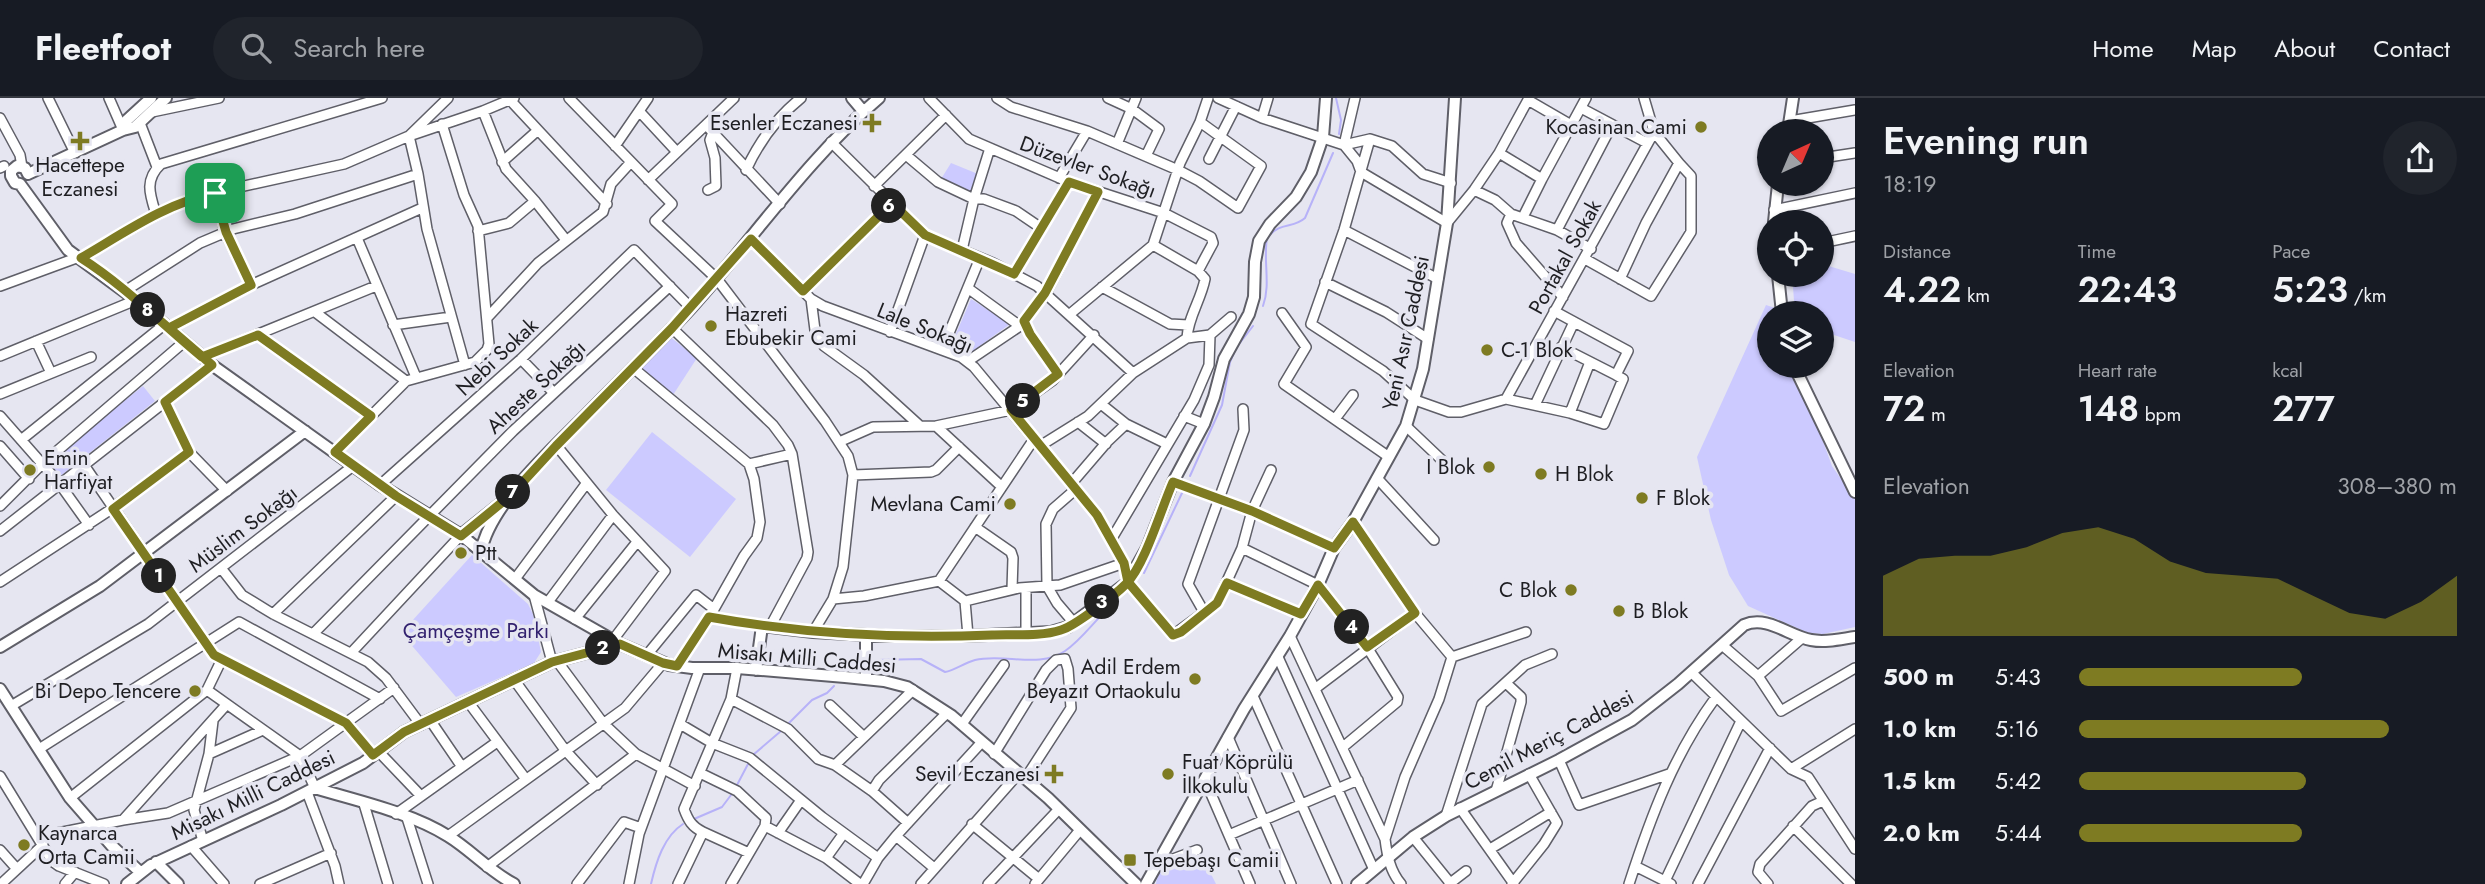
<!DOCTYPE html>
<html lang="en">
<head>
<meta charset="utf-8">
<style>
  body { margin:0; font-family:Jost,sans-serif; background:#20242c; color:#f1f3f6; height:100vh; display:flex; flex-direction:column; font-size:26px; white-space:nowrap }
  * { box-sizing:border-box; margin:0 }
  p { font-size:23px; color:#9ea1a6 }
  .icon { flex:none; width:38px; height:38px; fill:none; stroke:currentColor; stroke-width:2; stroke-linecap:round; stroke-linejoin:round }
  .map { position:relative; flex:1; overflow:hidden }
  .drawer { display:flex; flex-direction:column; background:#171b24; width:630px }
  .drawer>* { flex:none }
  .needle { width:46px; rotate:44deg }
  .controls { position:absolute; left:1757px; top:21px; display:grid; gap:14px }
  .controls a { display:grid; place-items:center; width:77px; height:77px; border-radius:50%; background:#171b24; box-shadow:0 2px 5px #0004; font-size:35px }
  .pin { position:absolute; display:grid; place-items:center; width:60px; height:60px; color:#fff; margin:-30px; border-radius:14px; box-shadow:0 4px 10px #0006 }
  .km { position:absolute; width:35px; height:35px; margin:-18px; border-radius:50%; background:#222; color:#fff; font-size:19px; line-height:35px; text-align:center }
  .round { display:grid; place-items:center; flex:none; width:74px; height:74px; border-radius:37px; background:#20242c }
  .headline { display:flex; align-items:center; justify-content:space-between; height:119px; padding:0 28px }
  h1 { font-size:38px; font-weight:600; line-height:52px }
  .metrics { display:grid; grid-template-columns:repeat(3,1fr); gap:10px; height:119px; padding:7px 28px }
  .metrics div { display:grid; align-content:center }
  .metrics b { font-size:35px; font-weight:600 }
  .metrics small { font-size:19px; font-weight:400 }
  .metrics p { font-size:19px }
  .chart { height:196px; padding:14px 28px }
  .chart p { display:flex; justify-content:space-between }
  .chart svg { width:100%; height:126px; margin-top:7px; fill:#7e7b22; opacity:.7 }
  ul { padding:0 28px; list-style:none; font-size:23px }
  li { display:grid; grid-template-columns:112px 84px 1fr; align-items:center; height:52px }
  li i { height:18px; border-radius:9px; background:#7e7b22 }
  header { display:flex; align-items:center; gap:42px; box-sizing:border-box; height:98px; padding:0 35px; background:#171b24; border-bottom:2px solid #363941 }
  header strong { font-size:33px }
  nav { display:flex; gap:38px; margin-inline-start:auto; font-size:24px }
  .search { width:490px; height:63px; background:#20242c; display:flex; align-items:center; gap:18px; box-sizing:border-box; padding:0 24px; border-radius:38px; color:#9ea1a6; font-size:26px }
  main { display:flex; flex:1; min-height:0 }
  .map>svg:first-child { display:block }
  .green { fill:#cccaff }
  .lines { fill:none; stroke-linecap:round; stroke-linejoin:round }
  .stream { stroke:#b7b2f8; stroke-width:2 }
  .minor-casing { stroke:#5f5f68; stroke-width:12 }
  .tertiary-casing { stroke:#5f5f68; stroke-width:14 }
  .minor { stroke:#fff; stroke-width:9 }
  .tertiary { stroke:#fff; stroke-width:10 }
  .route-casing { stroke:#fff; stroke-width:14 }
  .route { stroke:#7e7b22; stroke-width:9 }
  .poi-dot { fill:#7e7b22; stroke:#e6e6f1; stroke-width:2.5 }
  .labels { text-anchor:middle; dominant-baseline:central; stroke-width:7; stroke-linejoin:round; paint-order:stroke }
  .poi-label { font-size:21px; fill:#1e1e22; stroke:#e6e6f1; text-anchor:start }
  .street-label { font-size:21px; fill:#1e1e22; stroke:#e6e6f1 }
  .park-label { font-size:21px; fill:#32216f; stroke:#e6e6f1 }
</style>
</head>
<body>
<header>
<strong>Fleetfoot</strong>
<div class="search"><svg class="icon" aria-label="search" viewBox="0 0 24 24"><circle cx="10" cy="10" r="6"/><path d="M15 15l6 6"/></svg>Search here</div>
<nav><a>Home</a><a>Map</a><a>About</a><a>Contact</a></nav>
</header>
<main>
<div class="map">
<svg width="1855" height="786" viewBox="0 0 1855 786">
  <rect width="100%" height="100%" fill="#e6e6f1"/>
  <path class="green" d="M951,65L978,76L972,95L941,81Z
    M1822,166L1855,176V244L1822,233V215H1795L1792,177H1822Z
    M971,201L1010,226L970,255L952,245Z
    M1766,207L1775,210L1776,215H1769V268H1789L1812,313L1832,368L1855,401V529L1823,536L1808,535L1748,508L1729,477L1711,422L1697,359Z
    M669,238L697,260L673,297L639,269Z
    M143,288L155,303L59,379L47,365Z
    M652,334L736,401L690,459L606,392Z
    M472,457L528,506L533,516L541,554L534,565L456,599L401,535Z
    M1200,754L1216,786H1156C1159,763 1182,761 1200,754Z"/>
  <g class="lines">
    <path class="stream" d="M1336,0L1341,22L1339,36
      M1263,208C1271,186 1263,163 1267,140C1280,123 1293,131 1305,120L1333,55
      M1190,378L1222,307L1230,264L1236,250L1253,228
      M1144,475L1182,395
      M876,562L921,561L945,574C955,572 964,565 975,562C1004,555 1039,571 1065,553C1085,539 1097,518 1116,504
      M789,625L812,602L827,595L834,588
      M753,657L781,633
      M737,687L748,666
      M694,721L722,709L731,697
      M651,786C656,764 664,738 683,726"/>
    <defs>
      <path id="minor" d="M48,0L75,55
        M109,0L123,32
        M448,0L409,38L418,76L427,131L465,267
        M569,0L672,106L655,123L717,181L825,323L848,358L853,377L843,469L833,501
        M929,0L969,41L1069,84L1164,115L1211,139L1213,145L1198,173
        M997,0L1011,9L1087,33L1178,72L1199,83L1238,110L1261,68L1200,24
        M1108,0L1132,11L1159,31L1146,58
        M1218,0L1262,20L1344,47
        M510,2L607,106
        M1528,2L1571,27
        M1581,10L1647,45
        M483,13L506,71L535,103L566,142
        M639,13L677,54
        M152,14L219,0
        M0,20L20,57L22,69
        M1262,20L1268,0
        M1790,23L1855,12
        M140,25L157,69
        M706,27L780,106
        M1370,41L1344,132L1311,226L1383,273L1415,302L1449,314H1461L1506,301L1570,315L1604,326L1623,281L1616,277L1628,253L1554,213
        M831,44L925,137L993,165L1037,188L1133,275
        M1117,46L1136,0
        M1344,47L1357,63L1361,74L1447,125L1474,92L1499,55L1529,0
        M1344,47L1370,41L1392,48L1423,76L1451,85
        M1344,47L1355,0
        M615,48L648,0
        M1499,55L1542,81
        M906,57L938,84L974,101H984L1016,113L1041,130
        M1822,60L1855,55
        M1209,61L1236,8
        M502,64L537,33
        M0,70L4,68
        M746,72C759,44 777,19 801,0
        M1059,80L1087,33
        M648,82L734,0
        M874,88L946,17
        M708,92L716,88L715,60L710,42L713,34
        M1474,92L1495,102L1511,116L1557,132L1591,151
        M215,95L225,134L251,187
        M1774,112L1855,95
        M156,116C150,97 144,82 161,66L382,0
        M1511,116L1507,125L1516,145L1563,199
        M1523,119L1542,81L1586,0
        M1344,132L1438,181
        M1557,132L1612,27
        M478,133L509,125L535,103
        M357,140L416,279
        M751,141L811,201L823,208L961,259L974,269L1097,417L1124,465L1128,484L1173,537L1217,505L1242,450L1318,487L1367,549L1398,599L1397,604L1343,649
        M1822,145L1855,138
        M1153,147L1198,173L1205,181C1201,202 1188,219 1187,240
        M962,152L974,101L990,50
        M81,160C120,138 157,113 199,98L344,66L409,38L483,13L514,0
        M1585,161L1651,198L1691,134V78L1679,65
        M1014,176L1069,84
        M1620,181L1646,125L1679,65L1654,34L1644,0
        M1325,184L1386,214L1428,241
        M0,188L79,159
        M1102,189L1170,226L1188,227
        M969,191L1020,228
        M125,193L200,145L233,131L295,116L418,76
        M803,193L892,105
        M811,201L815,232L824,248L864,277L919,327
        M315,214L406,283
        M1282,215L1306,249L1284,286L1389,359
        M1070,216L1153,147L1180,65L1200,24L1208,0
        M487,220L538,165L603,114L611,86L631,64
        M1024,223L1030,236L1058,276
        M393,227L451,219
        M169,230L251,187L422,110
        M672,230L773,327L788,347L792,356L808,454L807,460L770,529
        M890,234L925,137
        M258,237L371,318
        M36,243L51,275
        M1561,249L1616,277
        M942,252L980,160
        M0,258L136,202
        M202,259L376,188
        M521,261L554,295
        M968,263L1020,228L1046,195L1098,94
        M632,269L749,366L792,356
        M0,296L91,259
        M1506,301L1654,34
        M165,304L189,354L227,393
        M1101,306L1126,326
        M1535,307L1574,224
        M1570,315L1590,264
        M0,318L59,385L89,427
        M1184,318L1204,326
        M1335,321L1353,297
        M1078,324L1106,346
        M936,328L1002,389
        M1406,328L1446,366
        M21,342L165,226
        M839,344L873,329L936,328L1011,312L1053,282L1094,237
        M556,347L613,417L665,473L613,542
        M0,348L29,381
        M1040,348L1088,318L1133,275L1187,240L1210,237L1231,219
        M335,354L406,283L475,264L487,252L489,246L478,128L464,97L442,26
        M84,367L214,557L346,625L373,657
        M853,377L931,374L936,372L959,349
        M1377,380L1434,442
        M1173,384L1252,413L1334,450
        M1071,386L1107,344L1126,326L1167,346
        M380,387L521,261L634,152L691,210
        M0,408L42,366L184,244
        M1353,424L1415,515L1452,559
        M975,429L1011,454L1013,460L1012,491
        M0,433L212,267
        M1111,442L1194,302L1209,267L1210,237
        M1242,450L1252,413L1271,372
        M221,470L242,497L273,516L368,564L386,580L421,627
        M515,481L586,386
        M939,483L965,503L968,538
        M0,484L110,412L189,354
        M1227,485L1301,516
        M1026,490V536
        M534,497L552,564
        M965,503L1019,490L1060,487L1124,465
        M548,504L613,417
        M1204,514L1188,486L1244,332L1243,311
        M273,516L396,398
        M709,519L762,528
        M575,521L637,444
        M1074,525L1057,505L1047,488L1046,426L1053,411L1076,391
        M813,534L833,501L864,498L939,483L1034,341
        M313,536L513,333L670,188
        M1290,538L1385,741C1387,757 1390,773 1401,786
        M1722,547L1758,578L1781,613L1855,570
        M351,555L461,437
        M646,558L696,497L714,511
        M1278,559L1374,772
        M557,563L603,625L636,656L695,688
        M677,568L714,511L744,458L757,440L760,424L754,381L749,366
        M1692,575L1791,671L1808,679L1855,751
        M1758,578L1802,540
        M515,583L565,652L597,687
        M1316,590L1415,515
        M207,592L300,658L315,690
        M1253,598L1337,786
        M731,601L788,631L818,661L835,667L872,693L908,725
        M469,605L525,680
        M830,607L864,639
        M11,608L148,526L353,368
        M430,622L462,669
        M680,626L712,645L750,660L822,719L878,760
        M962,626L1004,567
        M1228,639L1291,786
        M39,651L239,524L380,601
        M378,653L421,698
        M209,656L213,623
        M994,656L1046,572L1056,562L1065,561L1068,571L1071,610L1025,681
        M1559,662L1579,707L1669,676
        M835,667L913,592
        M1791,671L1855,631
        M700,675L737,693L766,720L765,728
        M0,678L52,763L59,768L104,786
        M1205,682L1250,786
        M872,693L879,682L947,615
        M1496,693L1521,604V599L1506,585
        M307,694L335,768L339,786
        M70,700L207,592L222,561
        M364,706L388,786
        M1460,710L1514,786
        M396,716L497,644
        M1446,718L1482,606L1525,567L1552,556
        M407,720L428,786
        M123,722L168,715L300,658L394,590
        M972,726L1039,781
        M1793,728L1851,786
        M703,734C692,729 688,722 684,711L731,601L737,570
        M778,735L801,702
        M1229,737L1358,682
        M448,738L625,610L663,565
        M896,738L981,645
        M38,739L123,722L227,606
        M1413,739L1451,786
        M1385,741L1405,679L1439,601L1452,559L1526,534
        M203,743L194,712L209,656L263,632
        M191,748L224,786
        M1490,751L1551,714
        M0,752L17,771
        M826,760L844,735
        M1157,767L1197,752
        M1635,768L1671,786
        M487,769L636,656
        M1665,783L1741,623
        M1,786L43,747
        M65,786L75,774
        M260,786L331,755
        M577,786L624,724L641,730
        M629,786L639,736L700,570
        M678,786L703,734L749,755
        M731,786L765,728L826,760L860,786
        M863,786L878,760L896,738L934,770
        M921,786L1019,675
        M988,786L1059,711
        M1035,786L1080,732
        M1449,786L1466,773
        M1512,786L1544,746L1557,725L1529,676
        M1629,786C1651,718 1674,656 1716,599
        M1698,786L1770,650
        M1768,786L1758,774L1760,766L1812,708L1823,703"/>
      <path id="tertiary" d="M852,0L863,13
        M123,32L126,23L151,0
        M1788,33L1793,0
        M28,76L25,70L17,68L11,73V78L15,85L20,86L68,152L136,202L212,267L380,387L461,437L534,497L620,546L669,567L692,570H737L845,579L884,583L907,589L952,618L1048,700L1136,786
        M28,76L123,32L135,29L166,0
        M1774,124L1778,86
        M1778,177L1782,215
        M1794,268L1855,394
        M461,437L500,406
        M481,454C489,408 550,353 583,320C619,283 656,248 691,210C754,140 807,61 879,0
        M0,549L100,488L305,333
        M756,572L762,528L813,534L885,538H968L1051,534L1068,529L1128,484L1147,450L1173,384L1204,326L1214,299L1224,261L1249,216L1254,199L1255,164L1259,143L1270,126L1296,99L1311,74L1323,39L1326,0
        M866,581V537
        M0,591L70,700L111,747L140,774
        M315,690C357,703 410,714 448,738C471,752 489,773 514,786
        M156,764L178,786
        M127,786L151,767L281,707L363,665L404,634L552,564L620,546
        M1146,786L1244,611L1290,538L1318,487L1334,450L1353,424L1406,328L1423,271L1447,125L1455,0
        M1357,786L1413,739L1446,718L1559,662L1632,622L1678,586L1744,527C1767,517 1789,538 1811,542C1826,545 1841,541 1855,539"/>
    </defs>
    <use href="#minor" class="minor-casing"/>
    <use href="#tertiary" class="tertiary-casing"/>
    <use href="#minor" class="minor"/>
    <use href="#tertiary" class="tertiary"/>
  </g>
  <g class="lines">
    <defs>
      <path id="route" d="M215,95L226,134L251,187L169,230L212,267L165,304L189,354L113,411L214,557L346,625L373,657L404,634L552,564L620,546L663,565L677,568L709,519C803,536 897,541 992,537C1014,536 1040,539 1061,532C1075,528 1115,497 1126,486C1145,467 1161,411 1173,384L1252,413L1334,450L1353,424L1415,515L1367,549L1318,487L1301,516L1227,485L1217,505L1181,534L1173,537L1128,484L1124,465L1097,417L1011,312L1058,276L1030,236L1024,223L1045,195L1098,94L1069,84L1014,176L925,137L892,105L803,193L751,141L672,230L556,348L511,397L461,438L396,398L335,354L371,318L258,237L202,259C162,226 125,188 81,160C124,135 166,105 215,95"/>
    </defs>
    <use href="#route" class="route-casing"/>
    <use href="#route" class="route"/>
  </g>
  <g class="poi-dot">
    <path d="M868.5 14.5h7v7h7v7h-7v7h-7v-7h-7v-7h7z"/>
    <circle cx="1701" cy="29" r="7"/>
    <path d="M76.5 32.5h7v7h7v7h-7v7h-7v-7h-7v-7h7z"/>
    <circle cx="711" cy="228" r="7"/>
    <circle cx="1487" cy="252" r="7"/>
    <circle cx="1489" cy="369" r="7"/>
    <circle cx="30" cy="372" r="7"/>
    <circle cx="1541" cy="376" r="7"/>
    <circle cx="1642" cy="400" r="7"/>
    <circle cx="1010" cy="406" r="7"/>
    <circle cx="461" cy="455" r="7"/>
    <circle cx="1571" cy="492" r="7"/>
    <circle cx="1619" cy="513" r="7"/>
    <circle cx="1195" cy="581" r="7"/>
    <circle cx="195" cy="593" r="7"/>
    <path d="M1050.5 665.5h7v7h7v7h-7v7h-7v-7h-7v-7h7z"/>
    <circle cx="1168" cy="676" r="7"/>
    <circle cx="24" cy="747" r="7"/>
    <rect x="1123" y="755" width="14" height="14" rx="3.5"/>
  </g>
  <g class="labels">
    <g class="poi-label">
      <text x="858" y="25" text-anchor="end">Esenler Eczanesi</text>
      <text x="1687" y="29" text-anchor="end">Kocasinan Cami</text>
      <text x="80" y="67" text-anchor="middle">Hacettepe<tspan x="80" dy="24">Eczanesi</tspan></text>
      <text x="725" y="216">Hazreti<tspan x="725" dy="24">Ebubekir Cami</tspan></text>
      <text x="1501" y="252">C-1 Blok</text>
      <text x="44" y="360">Emin<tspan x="44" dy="24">Harfiyat</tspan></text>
      <text x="1475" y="369" text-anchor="end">I Blok</text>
      <text x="1555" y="376">H Blok</text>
      <text x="1656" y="400">F Blok</text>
      <text x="996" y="406" text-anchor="end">Mevlana Cami</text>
      <text x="475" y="455">Ptt</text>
      <text x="1557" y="492" text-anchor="end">C Blok</text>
      <text x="1633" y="513">B Blok</text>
      <text x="1181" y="569" text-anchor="end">Adil Erdem<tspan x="1181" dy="24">Beyazıt Ortaokulu</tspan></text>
      <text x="181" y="593" text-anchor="end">Bi Depo Tencere</text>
      <text x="1182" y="664">Fuat Köprülü<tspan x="1182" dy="24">İlkokulu</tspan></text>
      <text x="1040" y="676" text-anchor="end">Sevil Eczanesi</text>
      <text x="38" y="735">Kaynarca<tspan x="38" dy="24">Orta Camii</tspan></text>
      <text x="1144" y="762">Tepebaşı Camii</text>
    </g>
    <g class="street-label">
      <text transform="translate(1088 69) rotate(20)">Düzevler Sokağı</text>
      <text transform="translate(1565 159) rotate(-61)">Portakal Sokak</text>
      <text transform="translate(925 230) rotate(22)">Lale Sokağı</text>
      <text transform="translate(1406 235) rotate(-78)">Yeni Asır Caddesi</text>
      <text transform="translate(497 259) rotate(-43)">Nebi Sokak</text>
      <text transform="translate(536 289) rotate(-43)">Aheste Sokağı</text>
      <text transform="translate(243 431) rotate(-37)">Müslim Sokağı</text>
      <text transform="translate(807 560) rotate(5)">Misakı Milli Caddesi</text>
      <text transform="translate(1549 642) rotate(-28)">Cemil Meriç Caddesi</text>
      <text transform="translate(253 697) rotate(-26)">Misakı Milli Caddesi</text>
    </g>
    <g class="park-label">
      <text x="476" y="533">Çamçeşme Parkı</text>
    </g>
  </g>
</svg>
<div class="controls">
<a><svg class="needle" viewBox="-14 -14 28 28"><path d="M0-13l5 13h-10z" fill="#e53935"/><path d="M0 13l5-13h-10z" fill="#9ea1a6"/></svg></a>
<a><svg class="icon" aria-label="locate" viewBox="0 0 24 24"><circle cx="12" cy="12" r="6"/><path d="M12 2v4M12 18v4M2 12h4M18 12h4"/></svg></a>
<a><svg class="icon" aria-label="layers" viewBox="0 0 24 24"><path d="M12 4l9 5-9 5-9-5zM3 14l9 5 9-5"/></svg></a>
</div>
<div class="pin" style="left:215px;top:95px;background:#1e9e55"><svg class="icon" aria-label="arrive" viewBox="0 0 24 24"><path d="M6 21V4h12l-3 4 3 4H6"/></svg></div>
<b class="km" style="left:159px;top:478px">1</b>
<b class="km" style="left:603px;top:550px">2</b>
<b class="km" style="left:1102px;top:504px">3</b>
<b class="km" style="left:1352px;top:529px">4</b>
<b class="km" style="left:1023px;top:303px">5</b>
<b class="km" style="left:889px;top:108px">6</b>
<b class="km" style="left:513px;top:394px">7</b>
<b class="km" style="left:148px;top:212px">8</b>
</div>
<section class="drawer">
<div class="headline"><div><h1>Evening run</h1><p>18:19</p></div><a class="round"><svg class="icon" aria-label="share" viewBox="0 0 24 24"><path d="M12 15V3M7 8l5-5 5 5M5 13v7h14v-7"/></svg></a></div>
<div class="metrics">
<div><p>Distance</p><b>4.22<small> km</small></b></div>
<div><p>Time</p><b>22:43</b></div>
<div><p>Pace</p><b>5:23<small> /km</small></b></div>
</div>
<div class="metrics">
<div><p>Elevation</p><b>72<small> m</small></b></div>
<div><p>Heart rate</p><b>148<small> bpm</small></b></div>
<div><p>kcal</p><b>277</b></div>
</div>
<div class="chart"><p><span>Elevation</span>308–380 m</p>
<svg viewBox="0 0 160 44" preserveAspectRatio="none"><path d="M0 44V23L10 17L20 16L30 16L40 13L50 8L60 6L70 10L80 18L90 22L100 23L110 24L120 30L130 36L140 38L150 32L160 23V44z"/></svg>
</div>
<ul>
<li><b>500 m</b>5:43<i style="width:59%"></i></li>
<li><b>1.0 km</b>5:16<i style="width:82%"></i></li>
<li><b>1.5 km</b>5:42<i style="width:60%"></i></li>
<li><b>2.0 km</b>5:44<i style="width:59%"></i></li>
</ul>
</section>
</main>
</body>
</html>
